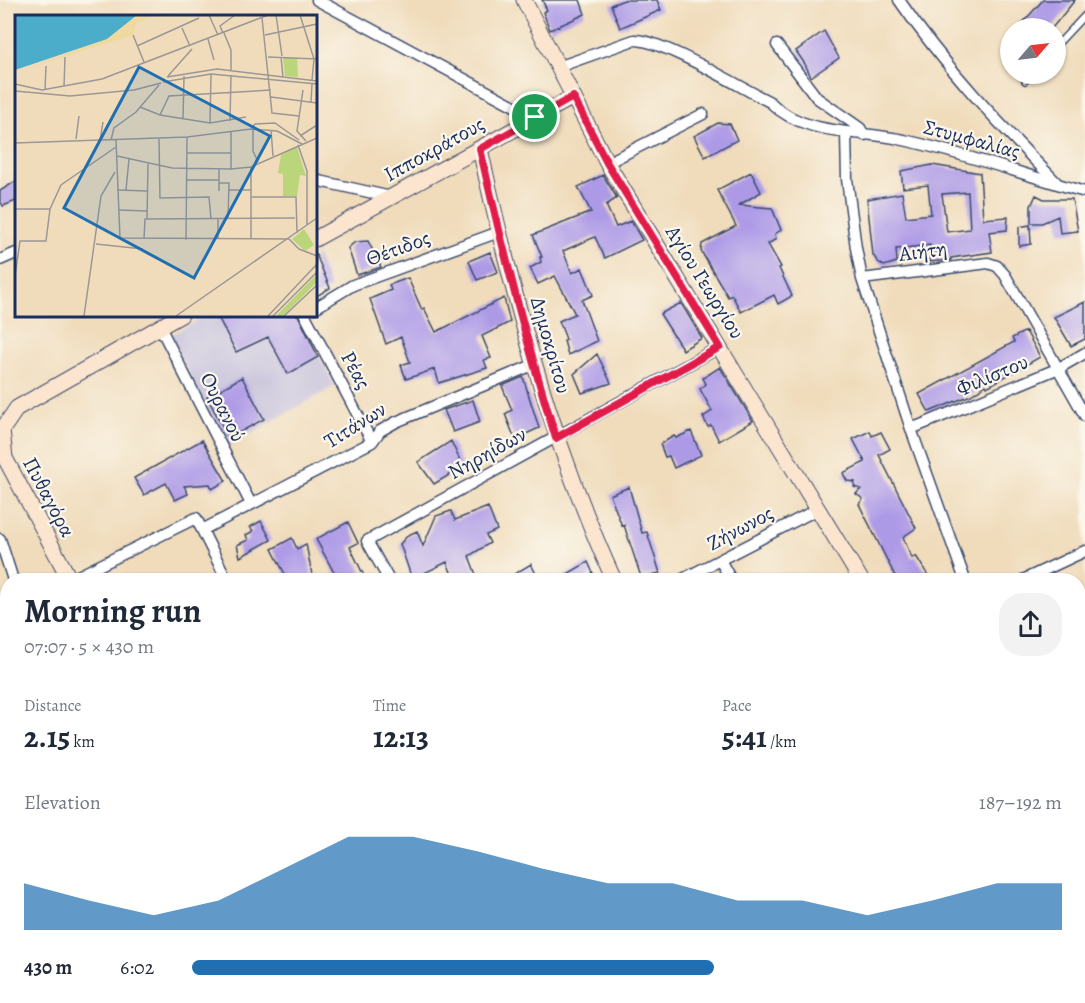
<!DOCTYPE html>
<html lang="en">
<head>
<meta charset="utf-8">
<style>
  body { margin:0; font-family:Alegreya,serif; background:#f2f2f3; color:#1f2937; height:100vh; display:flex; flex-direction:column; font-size:22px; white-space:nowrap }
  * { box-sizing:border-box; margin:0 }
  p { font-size:20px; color:#747a83 }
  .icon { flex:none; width:33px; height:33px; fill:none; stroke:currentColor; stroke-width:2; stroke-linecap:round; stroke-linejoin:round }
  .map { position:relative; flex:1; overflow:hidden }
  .side { position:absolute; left:0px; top:573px; width:1086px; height:430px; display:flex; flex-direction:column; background:#fff; border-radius:24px 24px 0 0; box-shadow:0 2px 4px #0004 }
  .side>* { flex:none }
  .needle { width:39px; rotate:62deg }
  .fabs { position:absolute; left:1000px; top:18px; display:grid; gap:12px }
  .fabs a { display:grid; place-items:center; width:66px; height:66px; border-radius:50%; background:#fff; box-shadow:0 2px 4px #0004; font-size:30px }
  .pin { position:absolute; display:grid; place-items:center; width:51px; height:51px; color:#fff; margin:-26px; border:3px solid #fff; border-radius:50%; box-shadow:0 2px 6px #0007 }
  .round { display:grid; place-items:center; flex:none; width:63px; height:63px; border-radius:24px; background:#f2f2f3 }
  .head { display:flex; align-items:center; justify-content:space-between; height:102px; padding:0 24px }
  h1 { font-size:33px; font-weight:700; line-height:45px }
  .figures { display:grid; grid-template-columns:repeat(3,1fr); gap:9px; height:102px; padding:6px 24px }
  .figures div { display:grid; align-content:center }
  .figures b { font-size:30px; font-weight:700 }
  .figures small { font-size:16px; font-weight:400 }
  .figures p { font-size:16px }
  .chart { height:168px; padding:12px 24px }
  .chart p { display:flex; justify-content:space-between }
  .chart svg { width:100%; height:108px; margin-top:6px; fill:#1f6fb2; opacity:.7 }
  ul { padding:0 24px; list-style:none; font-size:20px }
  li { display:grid; grid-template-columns:96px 72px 1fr; align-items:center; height:45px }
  li i { height:15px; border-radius:8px; background:#1f6fb2 }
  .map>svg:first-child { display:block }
  .industrial { fill:#c5c0db }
  .building { fill:#ad9ae7; fill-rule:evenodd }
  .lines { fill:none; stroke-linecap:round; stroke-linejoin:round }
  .lane-casing { stroke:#3b496c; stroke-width:8 }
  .street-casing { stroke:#3b496c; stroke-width:13 }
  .secondary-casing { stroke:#3b496c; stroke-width:17 }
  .lane { stroke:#fff; stroke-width:5 }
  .street { stroke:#fff; stroke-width:10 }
  .secondary { stroke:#fce5cf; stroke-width:15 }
  .route-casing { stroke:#fff; stroke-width:12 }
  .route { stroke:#e11d48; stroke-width:8 }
  .labels { text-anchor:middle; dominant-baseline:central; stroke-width:4.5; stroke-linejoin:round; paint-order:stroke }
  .street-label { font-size:21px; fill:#1b2f5e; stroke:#fbf7ec }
  .inset-road { fill:none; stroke:#9b9796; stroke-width:1.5 }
  .view { fill:#1f6fb2; fill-opacity:0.15; stroke:#1f6fb2; stroke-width:3 }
  .inset-edge { fill:none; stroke:#1b2f5e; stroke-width:3 }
</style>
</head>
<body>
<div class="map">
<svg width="1085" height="1003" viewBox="0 0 1085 1003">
  <rect width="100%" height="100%" fill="#fbf7ec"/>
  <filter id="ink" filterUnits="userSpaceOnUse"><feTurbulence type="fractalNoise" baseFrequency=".0167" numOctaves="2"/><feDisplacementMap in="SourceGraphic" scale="12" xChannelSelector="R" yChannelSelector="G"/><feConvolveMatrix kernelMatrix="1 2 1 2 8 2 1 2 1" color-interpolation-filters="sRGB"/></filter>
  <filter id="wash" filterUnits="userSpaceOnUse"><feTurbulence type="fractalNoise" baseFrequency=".008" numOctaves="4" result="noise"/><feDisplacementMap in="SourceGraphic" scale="24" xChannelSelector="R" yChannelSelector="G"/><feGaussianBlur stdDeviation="1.35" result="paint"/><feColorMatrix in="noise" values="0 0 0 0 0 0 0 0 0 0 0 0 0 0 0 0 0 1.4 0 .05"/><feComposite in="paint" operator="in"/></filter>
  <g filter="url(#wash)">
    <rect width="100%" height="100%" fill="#f0dcbb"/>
    <path class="industrial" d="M207,315H298L335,386L226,447L170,336Z"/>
    <g id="blocks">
      <path class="building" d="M542,0H580L585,14L550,30L543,12L547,10Z
        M624,0H657L661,10L620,28L611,5Z
        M1043,0H1075L1052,28H1018Z
        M824,31L839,58L811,77L805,64L796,51Z
        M718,123L730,124L737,140L705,157L694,136Z
        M932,165L980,173L983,219L1008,217L1007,230L989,232L992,252L951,258V260L929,262L930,245L896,249L897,262L884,266L877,261L873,255L867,199L902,193L906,217L931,214L928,185L903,188L901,171ZM968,192L970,229L947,232L942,194Z
        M751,172L761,192L739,205L772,208L781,230L775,234L776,239L768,244L781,267L779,268L792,296L778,304L774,295L741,312L732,295L728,297L701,251L702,244L736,226L717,190Z
        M603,175L617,198L606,205L616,227L631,221L642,240L605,258L595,237L563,251L572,273L582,268L593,295L582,300L597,341L568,355L564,341L566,339L559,321L575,314L555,276L538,284L530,268L541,262L540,257H542L533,235L591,212L578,187Z
        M16,181V201L3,206L0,200V191Z
        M1036,195L1044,199H1072L1078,231L1060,233L1058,216L1042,223H1031V206Z
        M1030,225L1031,244L1019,246V227Z
        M368,241L381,267L357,275L348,248L355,242Z
        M315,252L330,288L315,297Z
        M490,252L498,272L477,280L469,261Z
        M408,278L422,310L424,308L436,332L504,298L510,322L482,336L491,358L484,360L487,368L439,383L435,369L406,379L401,365L410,362L401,337L386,344L370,299L391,290L389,285Z
        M1085,302V339L1071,346L1054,317Z
        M681,303L702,338L683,350L660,314Z
        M217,315H298L318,357L288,374L268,337L236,352Z
        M1026,331L1040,357L987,387L986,385L971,395L929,412L919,394L1014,342L1012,338Z
        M597,354L611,383L582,393L574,374Z
        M720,367L753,421L719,441L711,425L708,427L703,417L712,411L700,389L706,384L703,378Z
        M242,377L264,419L229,438L207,397Z
        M523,377L539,428L515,439L505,414L512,410L502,386Z
        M473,400L480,422L453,432L444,410Z
        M691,431L701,455L674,468L669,456L665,457L660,444L674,436L676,438Z
        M870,431L872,436L881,432L890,449L879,455L916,528L903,537L912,558L916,556L931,580H897L859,504L863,499L856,494L861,489L854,487L855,482L847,481L843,473L865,462L853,439Z
        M202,440L226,481L212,489L210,484L184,486L188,494L175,500L166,483L144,495L134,478Z
        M451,441L463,467L434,484L418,462Z
        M629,487L642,533L647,532L660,573L641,577L624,525L622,526L610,495Z
        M488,507L497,530L486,535L490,543L469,556L478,580H454L447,562L412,579L400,544L408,535L417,531L423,546L436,516L451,511L455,520Z
        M261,521L271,540L240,557L237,545L248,540L246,535L253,531L250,527Z
        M348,522L358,543L350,547L366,580H338L316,539Z
        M292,538L297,549L306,544L313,580H288L272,549Z
        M588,562L593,573L585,580H557Z
        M531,564L539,580H504Z"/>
    </g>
  </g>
  <g filter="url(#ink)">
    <use href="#blocks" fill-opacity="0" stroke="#3b496c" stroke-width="1.5"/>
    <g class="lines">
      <defs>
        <path id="lane" d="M1056,46L1085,15
          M1025,81L1031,74
          M0,961L8,956"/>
        <path id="street" d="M317,0L535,117
          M899,0C945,67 999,124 1056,182
          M777,45L817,98L860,128L864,135
          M558,67L634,40C662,39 741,88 770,102C804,136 855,130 899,139C962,152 1023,175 1085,192
          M846,133L847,179L856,248L862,279L911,429L965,580
          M607,163L703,114
          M315,180L391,197
          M0,260L16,253
          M862,279L988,263L997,266L1005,275L1085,416
          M315,308L353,285L499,232
          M305,315L372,442
          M160,327L251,504
          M911,429L1059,368L1085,353
          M202,530L372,442L380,431L396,422L533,365
          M0,539L13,580
          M720,560L731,580
          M70,580L196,518L227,580
          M389,580L367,541L720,347
          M681,580L816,510
          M1023,580L1085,551
          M6,603L8,599
          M1078,705L1085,701
          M1078,743L1085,751
          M1078,866H1085
          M447,996L451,1003
          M672,996L676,1003
          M913,996L922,1003
          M338,1003L351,996
          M490,1003L504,996
          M821,1003L834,996"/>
        <path id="secondary" d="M524,0L607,163L861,580
          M480,149C513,297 551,442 614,580
          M315,239L573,97
          M70,580L5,458L2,430L17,408L181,315
          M1078,883L1085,896
          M290,996L294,1003
          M857,996L868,1003"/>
      </defs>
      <use href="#lane" class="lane-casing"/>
      <use href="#street" class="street-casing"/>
      <use href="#secondary" class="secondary-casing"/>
      <use href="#lane" class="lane"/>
      <use href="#street" class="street"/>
      <use href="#secondary" class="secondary"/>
    </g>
  </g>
  <g class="lines" filter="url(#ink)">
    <defs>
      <path id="route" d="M573,97L607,163L720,347L556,438C526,342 502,246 480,149Z"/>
    </defs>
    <use href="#route" class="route-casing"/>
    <use href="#route" class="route"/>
  </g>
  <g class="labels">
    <g class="street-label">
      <text transform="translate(972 139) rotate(15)">Στυμφαλίας</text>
      <text transform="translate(434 149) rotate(-29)">Ιπποκράτους</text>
      <text transform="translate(398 248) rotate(-20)">Θέτιδος</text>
      <text transform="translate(923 251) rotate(-7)">Αιήτη</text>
      <text transform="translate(705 282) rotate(58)">Αγίου Γεωργίου</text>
      <text transform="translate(551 345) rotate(74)">Δημοκρίτου</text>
      <text transform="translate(356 370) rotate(62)">Ρέας</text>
      <text transform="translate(992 375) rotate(-23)">Φιλίστου</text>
      <text transform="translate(223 407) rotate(63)">Ουρανού</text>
      <text transform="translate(355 425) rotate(-32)">Τιτάνων</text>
      <text transform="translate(487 453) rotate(-29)">Νηρηίδων</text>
      <text transform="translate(49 497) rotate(62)">Πυθαγόρα</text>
      <text transform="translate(740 528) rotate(-28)">Ζήνωνος</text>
    </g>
  </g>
  <g transform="translate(15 15)">
    <rect width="302" height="302" fill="#f0dcbb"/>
    <path d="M268,42L282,43L283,62L270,61ZM282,132L291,161L285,160L282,181H268V159L263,158L266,140ZM289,214L299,230L290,236L277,224ZM301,260V268L268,301H261Z" fill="#bad57a"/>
    <path d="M122,0H139L121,9L118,20L7,55L92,24Z" fill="#eeda9e"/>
    <path d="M0,0H122L92,24L0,55Z" fill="#4badca"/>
    <path class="inset-road" d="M194,0L203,20M261,0L267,41M285,0L299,44L297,65M247,3L257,98L284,101M167,13L175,31M208,18L205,11L220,0M209,18L216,35V56M118,20L129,47M250,20L302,9M193,24L199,45M122,31L184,3M253,42L302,44M266,42L268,62M153,61L177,34M152,62L202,54L302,66M148,67L196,59L302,69M0,69L27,75L87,64L253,0M49,71L50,42M30,75L31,51M288,75L282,116L291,126M0,76L55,81L119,75L146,68M256,82L302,88M296,87L297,69M125,92L145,100L195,108L231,102M145,100L154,81L256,75M168,104L169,61M215,106L216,60M195,108L196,59M236,114L240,109L260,108L284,125M238,114V136L243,147M256,115L258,141M285,121L302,110M61,124L64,101M144,124L145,183L194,182L196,204M85,125L88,107M96,125L99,113L121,97L144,70M101,125L105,223L274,224M0,128L172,122L236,114L262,116L287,129M283,130L292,156V210M172,138H216M102,141L157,153L216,154L236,152L302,123M204,154V176M216,154V116M171,165H204M204,168H214L213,204M102,175L132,176M111,175L114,144M214,175H236M236,182H281L282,218M0,194H35L46,170L101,132M103,195L132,196M132,204L133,149M129,224L130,204L280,203M203,224V204M236,224V152M274,224L284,234L302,241M171,225L172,122M81,229L128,234M0,261L5,226H31L35,194M69,301L86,181L100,157M161,301L302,203M253,301L302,249M258,301L302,257M269,301L302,270"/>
    <path class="view" d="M124,52L255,121L179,263L49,193Z"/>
    <rect width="302" height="302" class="inset-edge"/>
  </g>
</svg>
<div class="fabs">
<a><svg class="needle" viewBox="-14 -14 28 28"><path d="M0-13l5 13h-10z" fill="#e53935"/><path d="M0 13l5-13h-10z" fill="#747a83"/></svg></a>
</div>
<div class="pin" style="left:535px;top:117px;background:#1e9e55"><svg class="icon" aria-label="arrive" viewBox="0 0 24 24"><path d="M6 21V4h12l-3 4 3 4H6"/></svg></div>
<section class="side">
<div class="head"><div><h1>Morning run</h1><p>07:07 · 5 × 430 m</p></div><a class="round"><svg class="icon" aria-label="share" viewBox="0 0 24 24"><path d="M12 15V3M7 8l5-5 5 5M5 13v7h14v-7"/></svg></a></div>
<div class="figures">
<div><p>Distance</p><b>2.15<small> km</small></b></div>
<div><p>Time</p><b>12:13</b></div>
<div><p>Pace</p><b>5:41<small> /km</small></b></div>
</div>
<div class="chart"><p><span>Elevation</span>187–192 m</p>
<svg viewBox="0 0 160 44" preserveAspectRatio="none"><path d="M0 44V25L10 32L20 38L30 32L40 19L50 6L60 6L70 12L80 19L90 25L100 25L110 32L120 32L130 38L140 32L150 25L160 25V44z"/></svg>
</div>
<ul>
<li><b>430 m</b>6:02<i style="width:60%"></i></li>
</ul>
</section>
</div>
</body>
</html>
